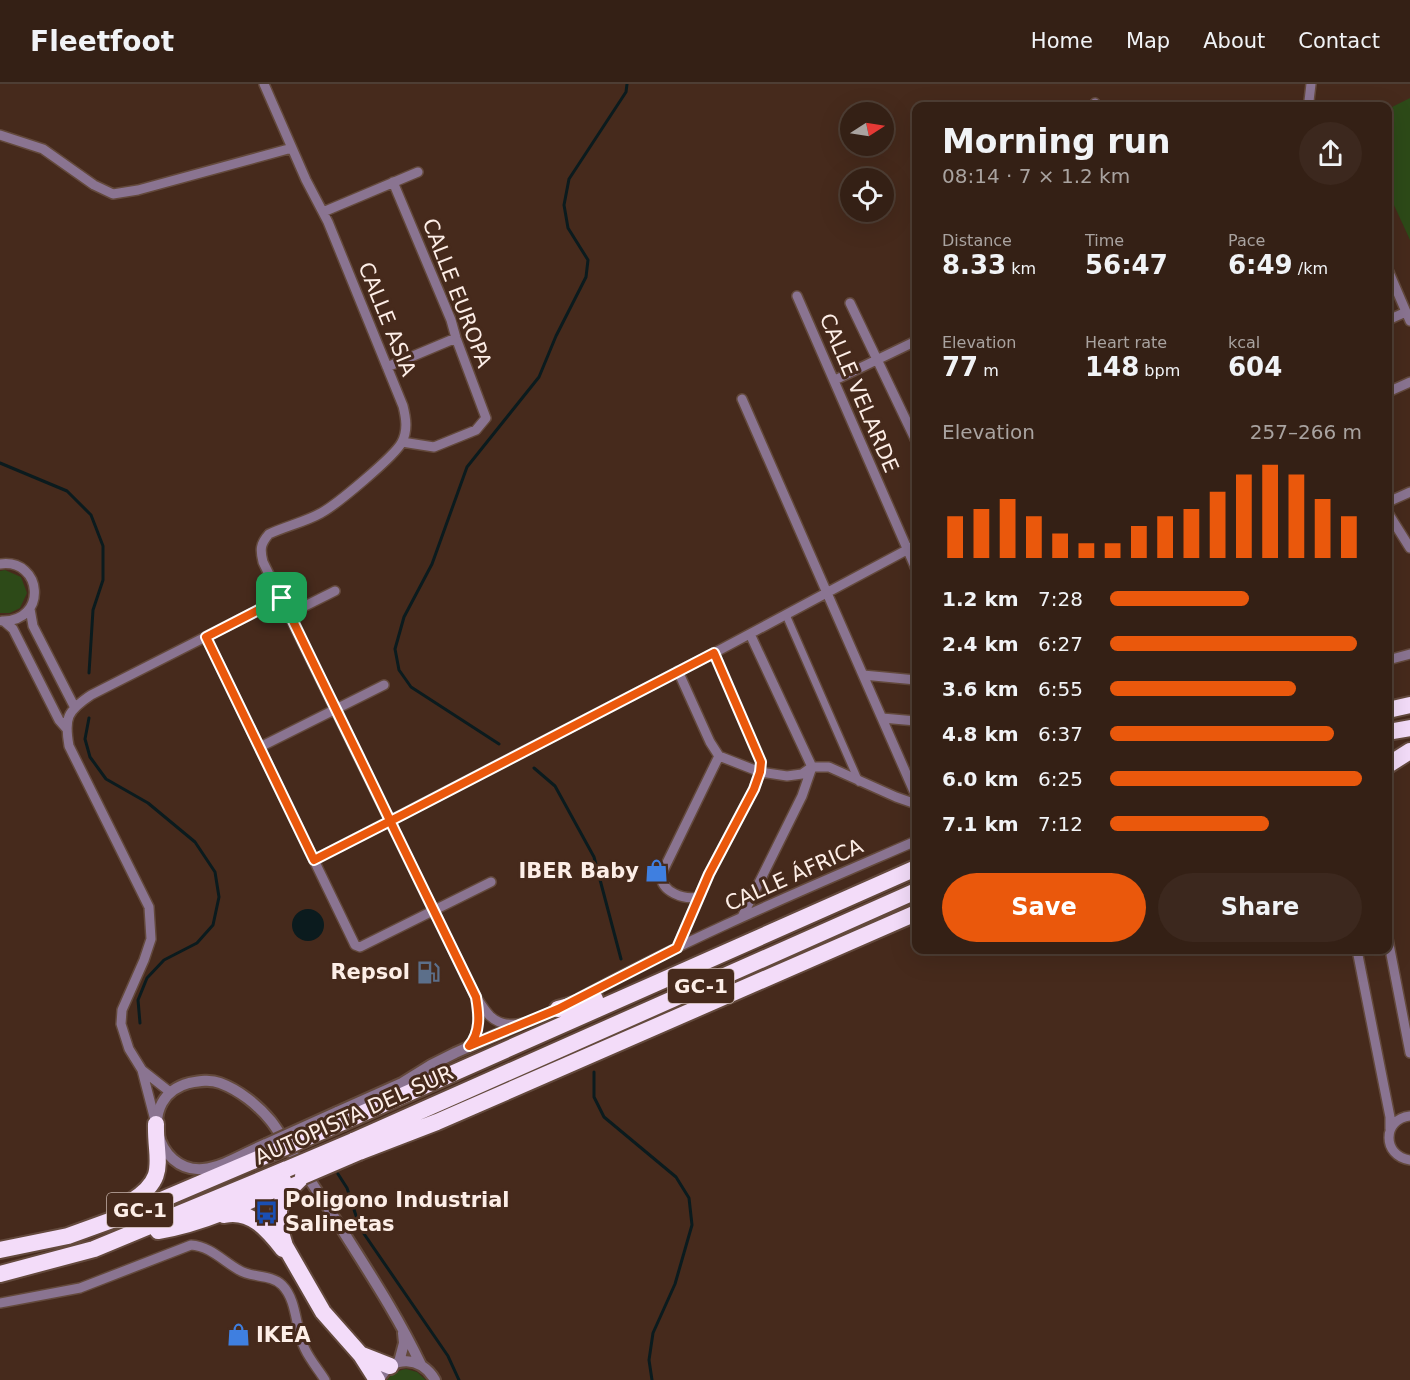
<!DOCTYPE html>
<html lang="en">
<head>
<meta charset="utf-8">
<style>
  body { margin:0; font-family:"DejaVu Sans",sans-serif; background:#3c281e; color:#f1f3f6; height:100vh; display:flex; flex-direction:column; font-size:22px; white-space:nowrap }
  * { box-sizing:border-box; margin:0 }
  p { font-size:20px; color:#a9a3a0 }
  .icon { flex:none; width:33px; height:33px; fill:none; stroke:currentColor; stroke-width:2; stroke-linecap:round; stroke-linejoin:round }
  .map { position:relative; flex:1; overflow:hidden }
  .drawer { position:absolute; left:912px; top:18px; width:480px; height:852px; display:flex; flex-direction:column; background:#342015; border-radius:12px; box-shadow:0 6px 24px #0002,0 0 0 2px #4e3e34 }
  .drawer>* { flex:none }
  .needle { width:39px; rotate:78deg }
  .controls { position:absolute; left:840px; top:18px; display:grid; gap:12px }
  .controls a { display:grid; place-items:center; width:54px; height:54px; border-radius:50%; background:#342015; box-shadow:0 6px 24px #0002,0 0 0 2px #4e3e34; font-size:30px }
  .pin { position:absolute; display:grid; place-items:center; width:51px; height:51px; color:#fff; margin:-26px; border-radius:12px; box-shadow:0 3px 9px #0006 }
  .round { display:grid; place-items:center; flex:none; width:63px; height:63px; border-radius:32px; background:#3c281e }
  .headline { display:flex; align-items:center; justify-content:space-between; height:102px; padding:0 30px }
  h1 { font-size:33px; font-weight:700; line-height:45px }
  .figures { display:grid; grid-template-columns:repeat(3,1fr); gap:9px; height:102px; padding:6px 30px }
  .figures div { display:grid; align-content:center }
  .figures b { font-size:26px; font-weight:700 }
  .figures small { font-size:16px; font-weight:400 }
  .figures p { font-size:16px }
  .chart { height:168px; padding:12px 30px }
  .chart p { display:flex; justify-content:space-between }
  .chart svg { width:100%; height:108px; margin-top:6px; stroke:#ea580c; stroke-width:6 }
  .primary-button { display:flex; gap:12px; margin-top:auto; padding:12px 30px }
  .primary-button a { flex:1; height:69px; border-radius:36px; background:#ea580c; color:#fff; font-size:24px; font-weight:700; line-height:69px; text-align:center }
  .primary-button a+a { background:#3c281e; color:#f1f3f6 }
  ul { padding:0 30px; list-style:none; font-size:20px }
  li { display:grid; grid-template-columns:96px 72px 1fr; align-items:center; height:45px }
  li i { height:15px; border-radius:8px; background:#ea580c }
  header { display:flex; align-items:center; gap:36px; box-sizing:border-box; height:84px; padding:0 30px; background:#342015; border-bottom:2px solid #4e3e34 }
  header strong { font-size:28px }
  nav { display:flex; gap:33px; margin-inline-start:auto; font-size:21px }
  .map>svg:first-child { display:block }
  .green { fill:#2d4a18 }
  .water { fill:#0b1b1e }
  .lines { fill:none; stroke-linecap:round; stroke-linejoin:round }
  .stream { stroke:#0b1b1e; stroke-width:3 }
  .pedestrian-casing { stroke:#63493c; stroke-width:10 }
  .minor-casing { stroke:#63493c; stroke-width:12 }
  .tertiary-casing { stroke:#63493c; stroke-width:14 }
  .motorway-casing { stroke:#63493c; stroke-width:20 }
  .pedestrian { stroke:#8a7491; stroke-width:7 }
  .minor { stroke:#8a7491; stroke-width:9 }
  .tertiary { stroke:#8a7491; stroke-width:10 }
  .motorway { stroke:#f3dcf9; stroke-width:16 }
  .tertiary-bridge-casing { stroke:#63493c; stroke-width:14; stroke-linecap:butt }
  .motorway-bridge-casing { stroke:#63493c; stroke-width:20; stroke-linecap:butt }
  .tertiary-bridge { stroke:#8a7491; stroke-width:10 }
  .motorway-bridge { stroke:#f3dcf9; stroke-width:16 }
  .route-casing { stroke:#fff; stroke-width:12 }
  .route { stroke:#ea580c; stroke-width:8 }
  .labels { text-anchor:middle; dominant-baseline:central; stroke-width:6; stroke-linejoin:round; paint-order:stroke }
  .shield { fill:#462a1c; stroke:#c6b3aa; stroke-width:1.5 }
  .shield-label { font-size:20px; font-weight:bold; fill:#fdeee7 }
  .street-label { font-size:21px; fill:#fdeee7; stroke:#462a1c }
  .poi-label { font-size:21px; font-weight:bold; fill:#fdeee7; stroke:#462a1c; text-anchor:end }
</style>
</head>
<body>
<header>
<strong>Fleetfoot</strong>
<nav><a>Home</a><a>Map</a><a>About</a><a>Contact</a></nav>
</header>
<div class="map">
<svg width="1410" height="1296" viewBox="0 0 1410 1296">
  <rect width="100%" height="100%" fill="#462a1c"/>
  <path class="green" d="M1410,14V156L1388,108V25Z
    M5,486L21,493L27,509L20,524L10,529H0V487Z
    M406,1285L417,1288L426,1296H387L394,1288Z"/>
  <path class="water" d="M292 841a16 16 0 1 1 32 0a16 16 0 1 1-32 0Z"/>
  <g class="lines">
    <path class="stream" d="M0,379L67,407L91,431L103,462V496L93,526L89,589
      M89,634L85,655L90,673L106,695L148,719L195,758L215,788L219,813L213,841L197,859L164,876L147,894L138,916L140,939
      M499,660L411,603L399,586L395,565L404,533L432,480L467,383L539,293L556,252L586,193L588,176L568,144L564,121L569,95L626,8L627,0
      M534,684L555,702L594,773L621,875
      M594,988V1013L604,1033L676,1093L689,1114L692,1141L675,1200L653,1249L649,1276L652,1296
      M338,1090L347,1104L360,1144L448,1272L459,1296"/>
    <defs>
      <path id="pedestrian" d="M786,531L859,698
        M714,569L761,678L760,688"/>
      <path id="minor" d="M264,0L306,96L328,138L403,322C406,334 408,346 402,358C395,372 336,421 321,429C305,438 286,442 269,450C260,460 260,466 263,478L476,913C480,919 485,927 490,932C510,951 541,933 561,923
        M1311,0L1309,17L1312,22
        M1095,19L1097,22
        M0,51L43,65L94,101L113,110L138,106L292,64
        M393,98L451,236L456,254L486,334L476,346L434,363L402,358
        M323,128L418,88
        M1388,186L1410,237
        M797,212L916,485
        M850,219L916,357
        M1388,236L1406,228
        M387,283L456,254
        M835,296L916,257
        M1388,308L1410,298
        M742,315L916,712
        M1388,418L1410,408
        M1388,429L1410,464
        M0,480C43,474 48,538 2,537
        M30,525L33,542L74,622
        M289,530L335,507
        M5,538L13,545L59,636L66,644
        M750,550L812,683
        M206,553L355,861L360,863L491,798
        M1388,576L1410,570
        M678,587L710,658L719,672
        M863,591L916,596
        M882,634L916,637
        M260,663L384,601
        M719,672L760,688L787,692L802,690L812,683H829L896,713L916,720
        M314,776L714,569L916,461
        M698,813C684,816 661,808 661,791L719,672
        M742,833L802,712L812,683
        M1388,855L1410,969
        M677,864L709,790L754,705L760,688
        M1357,866L1390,1033V1045
        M579,914C688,854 803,806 916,757
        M469,962C480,949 479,932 476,915
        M142,986L156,1040
        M170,1008L142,986L129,965L121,940L122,926L144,876L151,855L149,823L69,662C64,634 67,627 91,611L282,514
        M1410,1032C1382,1035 1382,1072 1410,1076
        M0,1219L80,1204L191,1161C210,1162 223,1177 239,1186C251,1194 271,1190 282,1201C298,1217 295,1246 305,1265C310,1276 319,1286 325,1296"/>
      <path id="tertiary" d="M337,1028L402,999L431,981L455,969L518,941
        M266,1060C246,1068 224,1083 203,1085C155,1089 136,1013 189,999C199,997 210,995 220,999C239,1006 258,1021 271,1037C278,1046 284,1057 291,1067C306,1090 321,1113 336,1136C366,1184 397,1230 421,1281
        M399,1278L404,1259L403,1249
        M379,1296C392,1270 421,1272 435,1296"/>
      <path id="motorway" d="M1388,626L1410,621
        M1388,648L1410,644
        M1388,681L1410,667
        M558,925L595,915
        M343,1038L916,784
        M353,1057L916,807
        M359,1068L437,1038L916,829
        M303,1092L284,1111L279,1126V1142L285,1162L323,1228L361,1271L377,1296
        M132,1117C169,1093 155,1077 156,1040
        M224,1131C251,1125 268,1146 283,1165
        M158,1147C206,1139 250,1117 294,1096
        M0,1166L68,1152L126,1131L274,1068
        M0,1190L94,1165L287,1085
        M362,1271L390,1282"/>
    </defs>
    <use href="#pedestrian" class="pedestrian-casing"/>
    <use href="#minor" class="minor-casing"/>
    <use href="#tertiary" class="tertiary-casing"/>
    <use href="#motorway" class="motorway-casing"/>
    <use href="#pedestrian" class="pedestrian"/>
    <use href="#minor" class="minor"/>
    <use href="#tertiary" class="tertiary"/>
    <use href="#motorway" class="motorway"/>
    <defs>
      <path id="tertiary-bridge" d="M266,1060L337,1028"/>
      <path id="motorway-bridge" d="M274,1068L343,1038
        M287,1085L353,1057
        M303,1092L359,1068"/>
    </defs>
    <use href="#tertiary-bridge" class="tertiary-bridge-casing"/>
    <use href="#motorway-bridge" class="motorway-bridge-casing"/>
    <use href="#tertiary-bridge" class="tertiary-bridge"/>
    <use href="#motorway-bridge" class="motorway-bridge"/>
  </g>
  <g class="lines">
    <defs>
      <path id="route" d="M282,514C319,592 358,669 395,747L476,913C479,930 481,948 469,962L558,925L677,864L709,790L754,705L760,688L761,678L714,569L404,730L314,776L206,553L282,514"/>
    </defs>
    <use href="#route" class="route-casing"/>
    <use href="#route" class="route"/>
  </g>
  <defs>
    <symbol id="shop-bare" viewBox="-9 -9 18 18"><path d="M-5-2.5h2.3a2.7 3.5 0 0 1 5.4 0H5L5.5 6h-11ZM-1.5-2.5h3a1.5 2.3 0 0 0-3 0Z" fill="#3f7fe0" stroke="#462a1c" stroke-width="2.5" paint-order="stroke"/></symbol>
    <symbol id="fuel-bare" viewBox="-9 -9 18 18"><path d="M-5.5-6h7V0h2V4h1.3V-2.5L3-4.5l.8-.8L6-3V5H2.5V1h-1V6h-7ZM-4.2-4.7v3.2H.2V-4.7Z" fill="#5c6f8a" stroke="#462a1c" stroke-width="2.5" paint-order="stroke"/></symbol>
    <symbol id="bus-bare" viewBox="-9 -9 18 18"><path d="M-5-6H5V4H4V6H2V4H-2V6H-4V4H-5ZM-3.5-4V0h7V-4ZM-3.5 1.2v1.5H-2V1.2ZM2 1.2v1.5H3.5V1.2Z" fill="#1a4fb4" stroke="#462a1c" stroke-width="2.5" paint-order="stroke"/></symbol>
  </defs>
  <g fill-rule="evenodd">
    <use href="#shop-bare" x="640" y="770" width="33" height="33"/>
    <use href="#fuel-bare" x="412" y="872" width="33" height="33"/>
    <use href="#bus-bare" x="250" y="1112" width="33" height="33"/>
    <use href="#shop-bare" x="222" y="1234" width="33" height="33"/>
  </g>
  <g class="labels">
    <g class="shield">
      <rect x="668" y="885" width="66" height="34" rx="4.5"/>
      <rect x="107" y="1109" width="66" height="34" rx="4.5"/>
    </g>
    <g class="shield-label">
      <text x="701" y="902">GC-1</text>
      <text x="140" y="1126">GC-1</text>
    </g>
    <g class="street-label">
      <text transform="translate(457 209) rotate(69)">CALLE EUROPA</text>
      <text transform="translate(387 235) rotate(68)">CALLE ASIA</text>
      <text transform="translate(859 309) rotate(67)">CALLE VELARDE</text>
      <text transform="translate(794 791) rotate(-24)">CALLE ÁFRICA</text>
      <text transform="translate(354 1031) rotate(-24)">AUTOPISTA DEL SUR</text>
    </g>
    <g class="poi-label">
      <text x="639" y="787">IBER Baby</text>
      <text x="410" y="888">Repsol</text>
      <text x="285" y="1116" text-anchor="start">Poligono Industrial<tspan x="285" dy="24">Salinetas</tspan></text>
      <text x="256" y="1251" text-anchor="start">IKEA</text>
    </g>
  </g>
</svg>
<div class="controls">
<a><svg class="needle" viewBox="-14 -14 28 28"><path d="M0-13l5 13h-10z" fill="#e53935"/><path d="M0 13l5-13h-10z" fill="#a9a3a0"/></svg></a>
<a><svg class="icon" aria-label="locate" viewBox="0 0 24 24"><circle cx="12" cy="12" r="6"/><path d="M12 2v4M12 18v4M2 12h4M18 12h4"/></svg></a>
</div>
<div class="pin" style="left:282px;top:514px;background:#1e9e55"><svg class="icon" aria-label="arrive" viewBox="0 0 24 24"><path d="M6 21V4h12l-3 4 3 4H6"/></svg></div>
<section class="drawer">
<div class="headline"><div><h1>Morning run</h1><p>08:14 · 7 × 1.2 km</p></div><a class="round"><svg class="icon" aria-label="share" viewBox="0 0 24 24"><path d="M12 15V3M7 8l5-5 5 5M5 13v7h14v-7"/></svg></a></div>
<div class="figures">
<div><p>Distance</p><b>8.33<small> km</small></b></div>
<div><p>Time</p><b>56:47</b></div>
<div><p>Pace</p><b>6:49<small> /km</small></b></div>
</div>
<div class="figures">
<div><p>Elevation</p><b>77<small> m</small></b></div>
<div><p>Heart rate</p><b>148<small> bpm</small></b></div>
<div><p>kcal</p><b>604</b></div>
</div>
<div class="chart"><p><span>Elevation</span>257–266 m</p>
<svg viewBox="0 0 160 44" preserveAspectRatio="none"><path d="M5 44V27M15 44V24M25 44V20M35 44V27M45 44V34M55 44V38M65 44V38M75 44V31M85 44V27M95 44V24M105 44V17M115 44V10M125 44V6M135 44V10M145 44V20M155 44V27"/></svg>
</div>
<ul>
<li><b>1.2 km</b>7:28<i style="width:55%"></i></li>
<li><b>2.4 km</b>6:27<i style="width:98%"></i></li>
<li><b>3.6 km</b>6:55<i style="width:74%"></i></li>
<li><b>4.8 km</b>6:37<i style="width:89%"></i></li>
<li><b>6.0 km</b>6:25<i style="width:100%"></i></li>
<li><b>7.1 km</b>7:12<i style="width:63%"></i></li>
</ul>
<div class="primary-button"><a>Save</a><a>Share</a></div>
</section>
</div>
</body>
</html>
